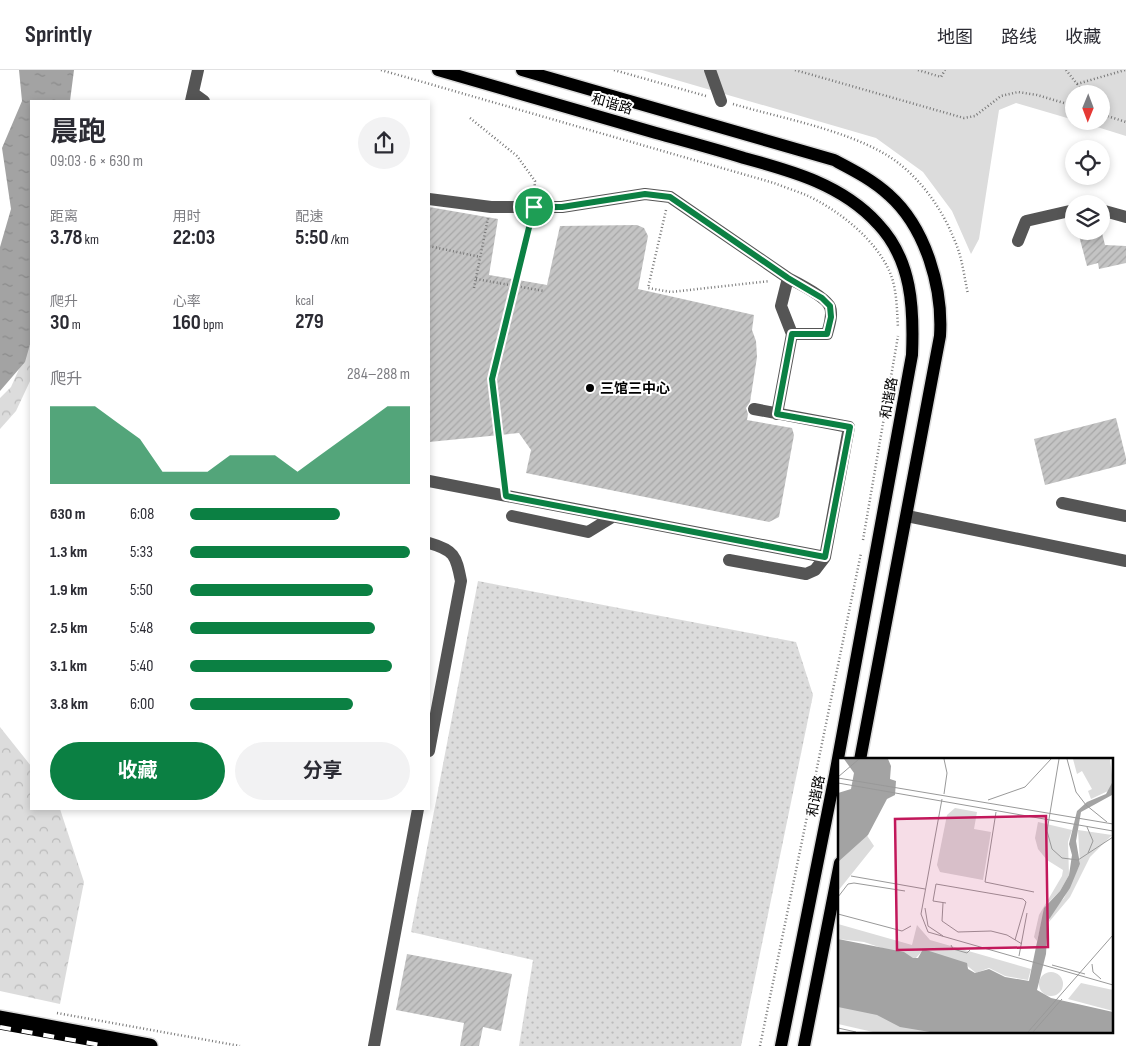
<!DOCTYPE html>
<html lang="zh">
<head>
<meta charset="utf-8">
<style>
  body { margin:0; font-family:"Sofia Sans Condensed","Noto Sans SC",sans-serif; background:#f2f2f3; color:#2b2b33; height:100vh; display:flex; flex-direction:column; font-size:19px; white-space:nowrap }
  * { box-sizing:border-box; margin:0 }
  p { font-size:16px; color:#7c7c81 }
  .icon { flex:none; width:28px; height:28px; fill:none; stroke:currentColor; stroke-width:2; stroke-linecap:round; stroke-linejoin:round }
  .map { position:relative; flex:1; overflow:hidden }
  .drawer { position:absolute; left:30px; top:30px; width:400px; height:710px; display:flex; flex-direction:column; background:#fff; border-radius:0px; box-shadow:0 2px 8px #0003 }
  .drawer>* { flex:none }
  .needle { width:32px; rotate:181deg }
  .buttons { position:absolute; left:1065px; top:15px; display:grid; gap:10px }
  .buttons a { display:grid; place-items:center; width:45px; height:45px; border-radius:50%; background:#fff; box-shadow:0 2px 8px #0003; font-size:25px }
  .pin { position:absolute; display:grid; place-items:center; width:42px; height:42px; color:#fff; margin:-21px; border:2px solid #fff; border-radius:50%; box-shadow:0 1px 5px #0007 }
  .round { display:grid; place-items:center; flex:none; width:52px; height:52px; border-radius:26px; background:#f2f2f3 }
  .overview { display:flex; align-items:center; justify-content:space-between; height:85px; padding:0 20px }
  h1 { font-size:28px; font-weight:700; line-height:38px }
  .metrics { display:grid; grid-template-columns:repeat(3,1fr); gap:8px; height:85px; padding:5px 20px }
  .metrics div { display:grid; align-content:center }
  .metrics b { font-size:21px; font-weight:700 }
  .metrics small { font-size:14px; font-weight:400 }
  .metrics p { font-size:14px }
  .chart { height:140px; padding:10px 20px }
  .chart p { display:flex; justify-content:space-between }
  .chart svg { width:100%; height:90px; margin-top:5px; fill:#0b8043; opacity:.7 }
  .action { display:flex; gap:10px; margin-top:auto; padding:10px 20px }
  .action a { flex:1; height:58px; border-radius:30px; background:#0b8043; color:#fff; font-size:20px; font-weight:700; line-height:58px; text-align:center }
  .action a+a { background:#f2f2f3; color:#2b2b33 }
  ul { padding:0 20px; list-style:none; font-size:16px }
  li { display:grid; grid-template-columns:80px 60px 1fr; align-items:center; height:38px }
  li i { height:12px; border-radius:6px; background:#0b8043 }
  header { display:flex; align-items:center; gap:30px; box-sizing:border-box; height:70px; padding:0 25px; background:#fff; border-bottom:1px solid #e1e1e2 }
  header strong { font-size:24px }
  nav { display:flex; gap:28px; margin-inline-start:auto; font-size:18px }
  .map>svg:first-child { display:block }
  .grass { fill:url(#grass-dots) }
  .forest { fill:url(#forest-crowns) }
  .park { fill:#dcdcdc }
  .water { fill:url(#water-ripples) }
  .building { fill:url(#building-hatch) }
  .lines { fill:none; stroke-linecap:round; stroke-linejoin:round }
  .major-casing { stroke:#dbdbdb; stroke-width:15 }
  .highway-casing { stroke:#dbdbdb; stroke-width:18 }
  .path { stroke:#777; stroke-width:2.5; stroke-dasharray:1 2.5; stroke-linecap:butt }
  .minor { stroke:#555; stroke-width:12 }
  .major { stroke:#000; stroke-width:12 }
  .highway { stroke:#000; stroke-width:15 }
  .rail-casing { stroke:#000; stroke-width:5.5 }
  .rail { stroke:#fff; stroke-width:4; stroke-dasharray:11; stroke-linecap:butt }
  .path-bridge { stroke:#777; stroke-width:2.5; stroke-dasharray:1 2.5; stroke-linecap:butt }
  .route-casing { stroke:#fff; stroke-width:10 }
  .route { stroke:#0b8043; stroke-width:6 }
  .poi-dot { fill:#000; stroke:#fff; stroke-width:2 }
  .labels { text-anchor:middle; dominant-baseline:central; stroke-width:4; stroke-linejoin:round; paint-order:stroke }
  .street-label { font-size:14px; fill:#000; stroke:#fff }
  .poi-label { font-size:14px; font-weight:bold; fill:#000; stroke:#fff; text-anchor:start }
  .inset-road { fill:none; stroke:#999; stroke-width:1 }
  .view { fill:#c2185b; fill-opacity:0.15; stroke:#c2185b; stroke-width:2.5 }
  .inset-edge { fill:none; stroke:#000; stroke-width:2.5 }
</style>
</head>
<body>
<header>
<strong>Sprintly</strong>
<nav><a>地图</a><a>路线</a><a>收藏</a></nav>
</header>
<div class="map">
<svg width="1126" height="976" viewBox="0 0 1126 976">
  <defs>
    <pattern id="grass-dots" width="8" height="8" patternUnits="userSpaceOnUse" patternTransform="scale(1.25)"><rect width="8" height="8" fill="#dcdcdc"/><path d="M2 2h.1M6 6h.1" fill="none" stroke="#bbb" stroke-width="1.8" stroke-linecap="round"/></pattern>
    <pattern id="forest-crowns" width="20" height="18" patternUnits="userSpaceOnUse" patternTransform="scale(1.25)"><rect width="20" height="18" fill="#dcdcdc"/><path d="M2 6a3 3 0 1 1 6 0M12 15a3 3 0 1 1 6 0" fill="none" stroke="#bbb"/></pattern>
    <pattern id="water-ripples" width="26" height="14" patternUnits="userSpaceOnUse" patternTransform="scale(1.25)"><rect width="26" height="14" fill="#a3a3a3"/><path d="M2 4q2-2 4 0t4 0M15 11q2-2 4 0t4 0" fill="none" stroke="#8b8b8b"/></pattern>
    <pattern id="building-hatch" width="6" height="6" patternUnits="userSpaceOnUse" patternTransform="scale(1.25)"><rect width="6" height="6" fill="#c4c4c4"/><path d="M-1 1l2-2M0 6l6-6M5 7l2-2" fill="none" stroke="#a7a7a7"/></pattern>
  </defs>
  <rect width="100%" height="100%" fill="#fff"/>
  <path class="grass" d="M478,511L796,572L813,625L741,976H519L533,890L411,862Z"/>
  <path class="forest" d="M31,272V309L16,341L0,359V328L11,317Z
    M0,657L31,696V739H60L84,812L60,934L0,921Z"/>
  <path class="park" d="M642,0H1126V66L1078,51H1101V24H1074V50L1016,33L999,40L979,169L971,184L952,141L923,102L876,68Z"/>
  <path class="water" d="M19,0H74L70,31H31V271L25,292L0,321V177L11,139L2,78L22,31Z"/>
  <path class="building" d="M429,137L498,149L489,205L547,215L560,156L637,155L644,158L648,166L638,219L754,245L752,260L756,271L757,287L750,332L746,338L748,344L747,350L792,358L794,365L779,447L769,452L526,403L531,380L519,363L429,372Z
    M1078,162L1102,163L1105,175L1126,176V193L1099,199L1098,193L1087,196Z
    M1116,348L1126,388V394L1045,415L1034,369Z
    M407,884L512,904L501,961L483,957L479,976H460L464,953L396,940Z"/>
  <g class="lines">
    <defs>
      <path id="major" d="M438,0C511,21 583,42 656,63C685,71 715,79 744,88C792,101 843,115 878,154C912,190 914,238 912,285L835,705L781,976
        M522,0L834,90C853,100 873,110 889,125C926,158 943,218 940,266L860,690
        M804,976L840,793"/>
      <path id="highway" d="M0,948L150,976"/>
    </defs>
    <use href="#major" class="major-casing"/>
    <use href="#highway" class="highway-casing"/>
    <path class="path" d="M381,0L774,113C784,117 796,121 806,125C839,140 878,171 891,205C897,221 897,242 898,258
      M614,0L706,26
      M795,0L964,48L975,46L1001,26L1018,22L1037,25L1074,36
      M918,0L941,7L945,0
      M1066,0L1085,24
      M1077,14L1125,0
      M733,34C781,48 842,59 885,84C916,102 941,136 954,169C962,186 964,206 968,224
      M1101,44L1126,52
      M470,48L517,86L535,111L534,125
      M666,140L648,218L671,222L770,211
      M429,176L480,187
      M474,218L488,148
      M504,412L492,309L530,150
      M863,470L898,266
      M57,943L240,976
      M760,976L861,483"/>
    <path class="minor" d="M710,0L721,31
      M193,23L204,31
      M191,31L198,0
      M429,129L491,137H562L645,124L670,127L788,208L781,236L792,264L777,344
      M1101,140L1126,147
      M1018,171L1026,151L1074,140
      M788,208C798,213 826,227 830,237C833,245 829,256 827,264H792
      M429,411L825,487L849,357L754,339
      M1062,433L1126,446
      M512,446L588,462L614,446
      M907,446L1126,491
      M429,473C454,480 456,485 461,511L429,681
      M729,490L806,504L815,500L825,487
      M374,976L418,739"/>
    <use href="#major" class="major"/>
    <use href="#highway" class="highway"/>
    <defs>
      <path id="rail" d="M0,957L106,976"/>
    </defs>
    <use href="#rail" class="rail-casing"/>
    <use href="#rail" class="rail"/>
    <path class="path-bridge" d="M476,209L544,221"/>
  </g>
  <g class="lines">
    <defs>
      <path id="route" d="M645,124L670,127L788,208L822,228L830,236L831,247L827,264H792L777,344L850,357L825,487L506,426L492,309L534,137H562Z"/>
    </defs>
    <use href="#route" class="route-casing"/>
    <use href="#route" class="route"/>
  </g>
  <circle class="poi-dot" cx="590" cy="318" r="5"/>
  <g class="labels">
    <g class="street-label">
      <text transform="translate(612 34) rotate(16)">和谐路</text>
      <text transform="translate(889 328) rotate(-80)">和谐路</text>
      <text transform="translate(816 726) rotate(-79)">和谐路</text>
    </g>
    <g class="poi-label">
      <text x="600" y="318">三馆三中心</text>
    </g>
  </g>
  <g transform="translate(838 688)">
    <rect width="275" height="275" fill="#fff"/>
    <path d="M117,50L139,54L136,71L153,74L145,122L102,114L99,107L109,57Z" fill="#dcdcdc"/>
    <path d="M200,64L234,72L230,84L231,117L222,133L208,147L199,183L196,179L201,157L224,118L225,112L209,102L200,91L197,80ZM240,72L274,77L252,99L232,139L211,164L213,154L226,140L242,106Z" fill="#dcdcdc"/>
    <path d="M235,1H272L275,25L271,31L275,37L270,33L253,41L250,33L254,31L244,13L239,16ZM28,76L36,88L0,133V103ZM0,166L74,187L79,167L92,182L193,211L190,222L167,218L151,210L138,215L126,205L85,192L77,201L26,184L0,181ZM201 226a12 12 0 1 1 24 0a12 12 0 1 1-24 0ZM243,225L275,232V253L230,241ZM0,248L40,256L95,274H35L0,266Z" fill="#dcdcdc"/>
    <path d="M6,1H50L53,8L52,21L58,23L57,37L49,41L30,77L0,104V35L13,31L16,15ZM275,23L274,37L243,54L238,83L242,106L232,130L210,163L208,196L199,232L213,240L275,254V274H92L62,269L39,257L0,249V181L66,194L75,200H80L85,191L129,205L130,211L137,215L151,211L167,219L191,223L206,150L222,133L231,117L234,97L231,86L239,53L249,44L268,36Z" fill="#a3a3a3"/>
    <path class="inset-road" d="M106,1L109,15L106,36M221,1L209,73L214,91L224,100L240,102L275,79M229,1L238,34L248,47L269,64M0,19L21,1M0,20L275,66M0,25L275,73M104,41L83,156L90,174L275,227M150,42L187,29L213,1M158,54L147,124L196,134M249,69L255,83L250,95M13,118L87,131M0,139L10,126L16,125L67,133M105,145L104,163L120,174L153,173L169,177L184,186M108,145L95,143L98,126L185,141L188,144L177,182M87,150L90,168L105,178M0,156L64,173L73,168M113,187L115,191L129,195L132,192M181,198L189,155M254,206L255,214L263,221M214,207L247,216M0,270L18,274M190,274L275,177M195,274L224,241"/>
    <path class="view" d="M208,58L210,189L59,192L57,61Z"/>
    <rect width="275" height="275" class="inset-edge"/>
  </g>
</svg>
<div class="buttons">
<a><svg class="needle" viewBox="-14 -14 28 28"><path d="M0-13l5 13h-10z" fill="#e53935"/><path d="M0 13l5-13h-10z" fill="#7c7c81"/></svg></a>
<a><svg class="icon" aria-label="locate" viewBox="0 0 24 24"><circle cx="12" cy="12" r="6"/><path d="M12 2v4M12 18v4M2 12h4M18 12h4"/></svg></a>
<a><svg class="icon" aria-label="layers" viewBox="0 0 24 24"><path d="M12 4l9 5-9 5-9-5zM3 14l9 5 9-5"/></svg></a>
</div>
<div class="pin" style="left:534px;top:137px;background:#1e9e55"><svg class="icon" aria-label="arrive" viewBox="0 0 24 24"><path d="M6 21V4h12l-3 4 3 4H6"/></svg></div>
<section class="drawer">
<div class="overview"><div><h1>晨跑</h1><p>09:03 · 6 × 630 m</p></div><a class="round"><svg class="icon" aria-label="share" viewBox="0 0 24 24"><path d="M12 15V3M7 8l5-5 5 5M5 13v7h14v-7"/></svg></a></div>
<div class="metrics">
<div><p>距离</p><b>3.78<small> km</small></b></div>
<div><p>用时</p><b>22:03</b></div>
<div><p>配速</p><b>5:50<small> /km</small></b></div>
</div>
<div class="metrics">
<div><p>爬升</p><b>30<small> m</small></b></div>
<div><p>心率</p><b>160<small> bpm</small></b></div>
<div><p>kcal</p><b>279</b></div>
</div>
<div class="chart"><p><span>爬升</span>284–288 m</p>
<svg viewBox="0 0 160 44" preserveAspectRatio="none"><path d="M0 44V6L10 6L20 6L30 14L40 22L50 38L60 38L70 38L80 30L90 30L100 30L110 38L120 30L130 22L140 14L150 6L160 6V44z"/></svg>
</div>
<ul>
<li><b>630 m</b>6:08<i style="width:68%"></i></li>
<li><b>1.3 km</b>5:33<i style="width:100%"></i></li>
<li><b>1.9 km</b>5:50<i style="width:83%"></i></li>
<li><b>2.5 km</b>5:48<i style="width:84%"></i></li>
<li><b>3.1 km</b>5:40<i style="width:92%"></i></li>
<li><b>3.8 km</b>6:00<i style="width:74%"></i></li>
</ul>
<div class="action"><a>收藏</a><a>分享</a></div>
</section>
</div>
</body>
</html>
